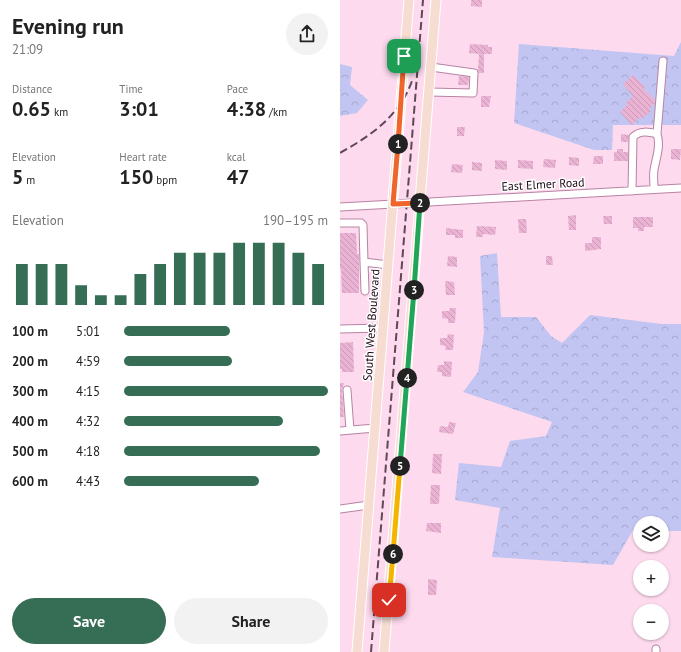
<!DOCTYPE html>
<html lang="en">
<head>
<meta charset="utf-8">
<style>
  body { margin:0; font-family:"PT Sans",sans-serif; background:#f2f2f2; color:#222; height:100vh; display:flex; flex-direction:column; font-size:15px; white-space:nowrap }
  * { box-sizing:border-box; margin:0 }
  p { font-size:13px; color:#767676 }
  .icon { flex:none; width:22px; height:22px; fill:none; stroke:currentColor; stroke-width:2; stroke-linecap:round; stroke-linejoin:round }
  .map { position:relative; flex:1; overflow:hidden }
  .drawer { display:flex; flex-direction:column; background:#fff; width:340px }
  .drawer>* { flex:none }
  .buttons { position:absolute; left:293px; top:516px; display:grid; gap:8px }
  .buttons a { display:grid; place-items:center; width:36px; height:36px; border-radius:50%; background:#fff; box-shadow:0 1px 3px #0004; font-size:20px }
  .pin { position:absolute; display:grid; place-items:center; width:34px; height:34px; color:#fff; margin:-17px; border-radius:8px; box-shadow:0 2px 6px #0006 }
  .km { position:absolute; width:20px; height:20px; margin:-10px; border-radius:50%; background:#222; color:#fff; font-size:11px; line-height:20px; text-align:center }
  .round { display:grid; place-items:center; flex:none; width:42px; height:42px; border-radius:21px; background:#f2f2f2 }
  .overview { display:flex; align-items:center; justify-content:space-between; height:68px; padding:0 12px }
  h1 { font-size:22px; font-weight:700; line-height:30px }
  .figures { display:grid; grid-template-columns:repeat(3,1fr); gap:6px; height:68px; padding:4px 12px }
  .figures div { display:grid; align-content:center }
  .figures b { font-size:20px; font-weight:700 }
  .figures small { font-size:11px; font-weight:400 }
  .figures p { font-size:11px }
  .chart { height:112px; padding:8px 12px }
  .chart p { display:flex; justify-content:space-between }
  .chart svg { width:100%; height:72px; margin-top:4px; stroke:#366e55; stroke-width:6 }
  .primary-button { display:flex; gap:8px; margin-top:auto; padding:8px 12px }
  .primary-button a { flex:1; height:46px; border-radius:24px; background:#366e55; color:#fff; font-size:16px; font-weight:700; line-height:46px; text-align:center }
  .primary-button a+a { background:#f2f2f2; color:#222 }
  ul { padding:0 12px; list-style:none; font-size:13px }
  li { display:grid; grid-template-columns:64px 48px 1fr; align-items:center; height:30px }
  li i { height:10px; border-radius:5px; background:#366e55 }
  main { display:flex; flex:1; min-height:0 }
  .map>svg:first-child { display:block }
  .forest { fill:url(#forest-crowns) }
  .building { fill:url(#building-back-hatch) }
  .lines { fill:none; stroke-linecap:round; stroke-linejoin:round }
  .minor-casing { stroke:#b883a3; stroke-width:9 }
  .major-casing { stroke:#fff; stroke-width:11 }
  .minor { stroke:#fff; stroke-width:7 }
  .major { stroke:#f6dcd1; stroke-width:9 }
  .rail { stroke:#5f4755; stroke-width:2; stroke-dasharray:8 4; stroke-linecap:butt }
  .split-1-casing { stroke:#fff; stroke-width:8 }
  .split-2-casing { stroke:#fff; stroke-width:8 }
  .split-3-casing { stroke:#fff; stroke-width:8 }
  .split-4-casing { stroke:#fff; stroke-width:8 }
  .split-5-casing { stroke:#fff; stroke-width:8 }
  .split-6-casing { stroke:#fff; stroke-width:8 }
  .split-7-casing { stroke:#fff; stroke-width:8 }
  .split-1 { stroke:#f0652b; stroke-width:5 }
  .split-2 { stroke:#f0652b; stroke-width:5 }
  .split-3 { stroke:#22a559; stroke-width:5 }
  .split-4 { stroke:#22a559; stroke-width:5 }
  .split-5 { stroke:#22a559; stroke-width:5 }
  .split-6 { stroke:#f5b400; stroke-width:5 }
  .split-7 { stroke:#f5b400; stroke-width:5 }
  .labels { text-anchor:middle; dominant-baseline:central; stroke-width:3; stroke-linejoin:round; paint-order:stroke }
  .street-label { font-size:12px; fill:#1c0915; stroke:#fff }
</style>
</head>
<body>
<main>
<section class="drawer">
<div class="overview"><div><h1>Evening run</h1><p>21:09</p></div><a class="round"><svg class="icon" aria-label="share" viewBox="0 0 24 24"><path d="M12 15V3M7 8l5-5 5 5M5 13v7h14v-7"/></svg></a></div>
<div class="figures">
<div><p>Distance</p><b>0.65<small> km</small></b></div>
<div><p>Time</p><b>3:01</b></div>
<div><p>Pace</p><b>4:38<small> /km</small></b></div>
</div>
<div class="figures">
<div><p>Elevation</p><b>5<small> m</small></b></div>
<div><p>Heart rate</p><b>150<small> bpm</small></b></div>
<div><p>kcal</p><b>47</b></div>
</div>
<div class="chart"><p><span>Elevation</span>190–195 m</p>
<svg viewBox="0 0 160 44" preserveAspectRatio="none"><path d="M5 44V19M15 44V19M25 44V19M35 44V32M45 44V38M55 44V38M65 44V25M75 44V19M85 44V12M95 44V12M105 44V12M115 44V6M125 44V6M135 44V6M145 44V12M155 44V19"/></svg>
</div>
<ul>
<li><b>100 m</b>5:01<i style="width:52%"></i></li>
<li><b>200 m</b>4:59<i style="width:53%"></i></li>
<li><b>300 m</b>4:15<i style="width:100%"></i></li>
<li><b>400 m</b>4:32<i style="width:78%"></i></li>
<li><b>500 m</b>4:18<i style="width:96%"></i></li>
<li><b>600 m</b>4:43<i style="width:66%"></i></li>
</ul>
<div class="primary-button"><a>Save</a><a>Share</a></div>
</section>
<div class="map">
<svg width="341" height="652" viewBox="0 0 341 652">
  <defs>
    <pattern id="forest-crowns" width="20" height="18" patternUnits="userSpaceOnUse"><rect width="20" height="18" fill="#c2c5f2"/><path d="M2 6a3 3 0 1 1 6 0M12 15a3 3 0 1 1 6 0" fill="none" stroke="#a6a8cf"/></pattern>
    <pattern id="building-back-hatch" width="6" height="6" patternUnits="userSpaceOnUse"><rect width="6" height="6" fill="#eab2d3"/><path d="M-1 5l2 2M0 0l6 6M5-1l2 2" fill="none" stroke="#c898b4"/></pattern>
  </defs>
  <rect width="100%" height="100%" fill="#fddaee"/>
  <path class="forest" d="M341,42V125H273L272,150H254L174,123L179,44L334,56Z
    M0,64L12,67L10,85L28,100L17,113L0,116Z
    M157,253L161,317H196L211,336L222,343L250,315L322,324H341V531H322V523H300V530H293L273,565L152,557L160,508L115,500L119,463L161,467L170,441L206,436L212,422L123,392L138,372L144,332L140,256Z"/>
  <path class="building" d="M131,0H142V7L131,6Z
    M130,44L148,45V47H152V54H144V73H139L138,71L139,54L129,53Z
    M293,75L305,87L303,88L315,100V103L309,109L311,111L302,119L300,117L292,125L280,112L287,105L286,103L293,96L283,84Z
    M119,76L129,77L128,85H118Z
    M141,96H151L149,107H141Z
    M117,127H125L124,136H117Z
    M281,134L289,135L288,142H281Z
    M277,149H283V152H288V161H274V152H277Z
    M331,149H341L340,160L331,159Z
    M254,156H263V164H253Z
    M229,157L239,158V166L229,165Z
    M204,159L216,160L215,168L203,167Z
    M155,160L167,161V170L155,169Z
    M178,160L193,161V169L178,168Z
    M132,162L142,163V171L132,170Z
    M112,164L123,165L122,173L111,172Z
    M236,215V230H229L228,216Z
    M263,216H272V224H264Z
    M293,217H313V227H304V231H298V228H293Z
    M178,219H186L187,233H179Z
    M137,226L156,227L155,235L143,234V237H136Z
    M106,228L123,230V238H115V235H106Z
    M0,233H16L17,254H19V293H2L1,269H0Z
    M252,237H261V249L245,251V243H252Z
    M108,256L117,257V267L107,266Z
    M206,256H212L213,265H206Z
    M105,281L114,282L115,295H106Z
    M110,308H116L115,323H108V319L102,318V311H109Z
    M108,334L114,335L113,350H105L106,346L100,345V338H107Z
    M13,342L14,372H2V369H0V343Z
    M104,361L112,362L111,377L102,376V372H97L98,365H104Z
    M0,383H4L2,390L4,417H0Z
    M109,422L116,423L113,434L99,432L100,426L108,427Z
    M93,454H102L101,474L92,473Z
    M91,485H100L99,504H90Z
    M87,523H101V533L86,531Z
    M88,579L97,580L96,595H88Z"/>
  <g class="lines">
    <defs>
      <path id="minor" d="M89,92L133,93L134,73L91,67
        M317,134L323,61
        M292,191L293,137C300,130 309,132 317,134C321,146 316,158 314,170C313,176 314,183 314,189
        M0,207L341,188
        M0,223H21L23,225L24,262L48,265
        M24,262L25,291
        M0,329L43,328
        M7,390L10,430
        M0,431L35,428
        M0,509L29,505
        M316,649V652"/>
      <path id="major" d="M17,652L69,0
        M44,652L96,0"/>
    </defs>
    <use href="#minor" class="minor-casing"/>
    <use href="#major" class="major-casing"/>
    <use href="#minor" class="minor"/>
    <use href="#major" class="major"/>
    <path class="rail" d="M0,153C32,135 61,115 73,78
      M31,652L83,0"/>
  </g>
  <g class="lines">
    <defs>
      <path id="split-1" d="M58,144L64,56"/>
      <path id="split-2" d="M58,144L53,204L80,203"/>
      <path id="split-3" d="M74,290L80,203"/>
      <path id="split-4" d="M67,378L74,290"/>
      <path id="split-5" d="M60,466L67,378"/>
      <path id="split-6" d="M53,554L60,466"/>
      <path id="split-7" d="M49,600L53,554"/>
    </defs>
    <use href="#split-1" class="split-1-casing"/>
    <use href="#split-2" class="split-2-casing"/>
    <use href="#split-3" class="split-3-casing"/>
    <use href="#split-4" class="split-4-casing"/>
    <use href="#split-5" class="split-5-casing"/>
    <use href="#split-6" class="split-6-casing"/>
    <use href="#split-7" class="split-7-casing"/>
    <use href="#split-1" class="split-1"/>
    <use href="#split-2" class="split-2"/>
    <use href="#split-3" class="split-3"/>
    <use href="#split-4" class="split-4"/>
    <use href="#split-5" class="split-5"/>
    <use href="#split-6" class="split-6"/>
    <use href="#split-7" class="split-7"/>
  </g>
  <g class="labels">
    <g class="street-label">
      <text transform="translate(203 184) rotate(-3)">East Elmer Road</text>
      <text transform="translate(31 325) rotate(-86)">South West Boulevard</text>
    </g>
  </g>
</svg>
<div class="buttons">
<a><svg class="icon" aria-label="layers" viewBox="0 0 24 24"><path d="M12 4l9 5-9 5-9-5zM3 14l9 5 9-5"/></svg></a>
<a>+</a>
<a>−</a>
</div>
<div class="pin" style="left:64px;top:56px;background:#1e9e55"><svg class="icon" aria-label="arrive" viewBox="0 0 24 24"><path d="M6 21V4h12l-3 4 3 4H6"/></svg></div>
<div class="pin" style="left:49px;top:600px;background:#d93025"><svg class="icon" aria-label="check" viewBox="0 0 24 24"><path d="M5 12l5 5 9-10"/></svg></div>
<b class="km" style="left:58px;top:144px">1</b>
<b class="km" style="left:80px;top:203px">2</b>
<b class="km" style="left:74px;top:290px">3</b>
<b class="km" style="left:67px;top:378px">4</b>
<b class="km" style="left:60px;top:466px">5</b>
<b class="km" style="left:53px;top:554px">6</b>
</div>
</main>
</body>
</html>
